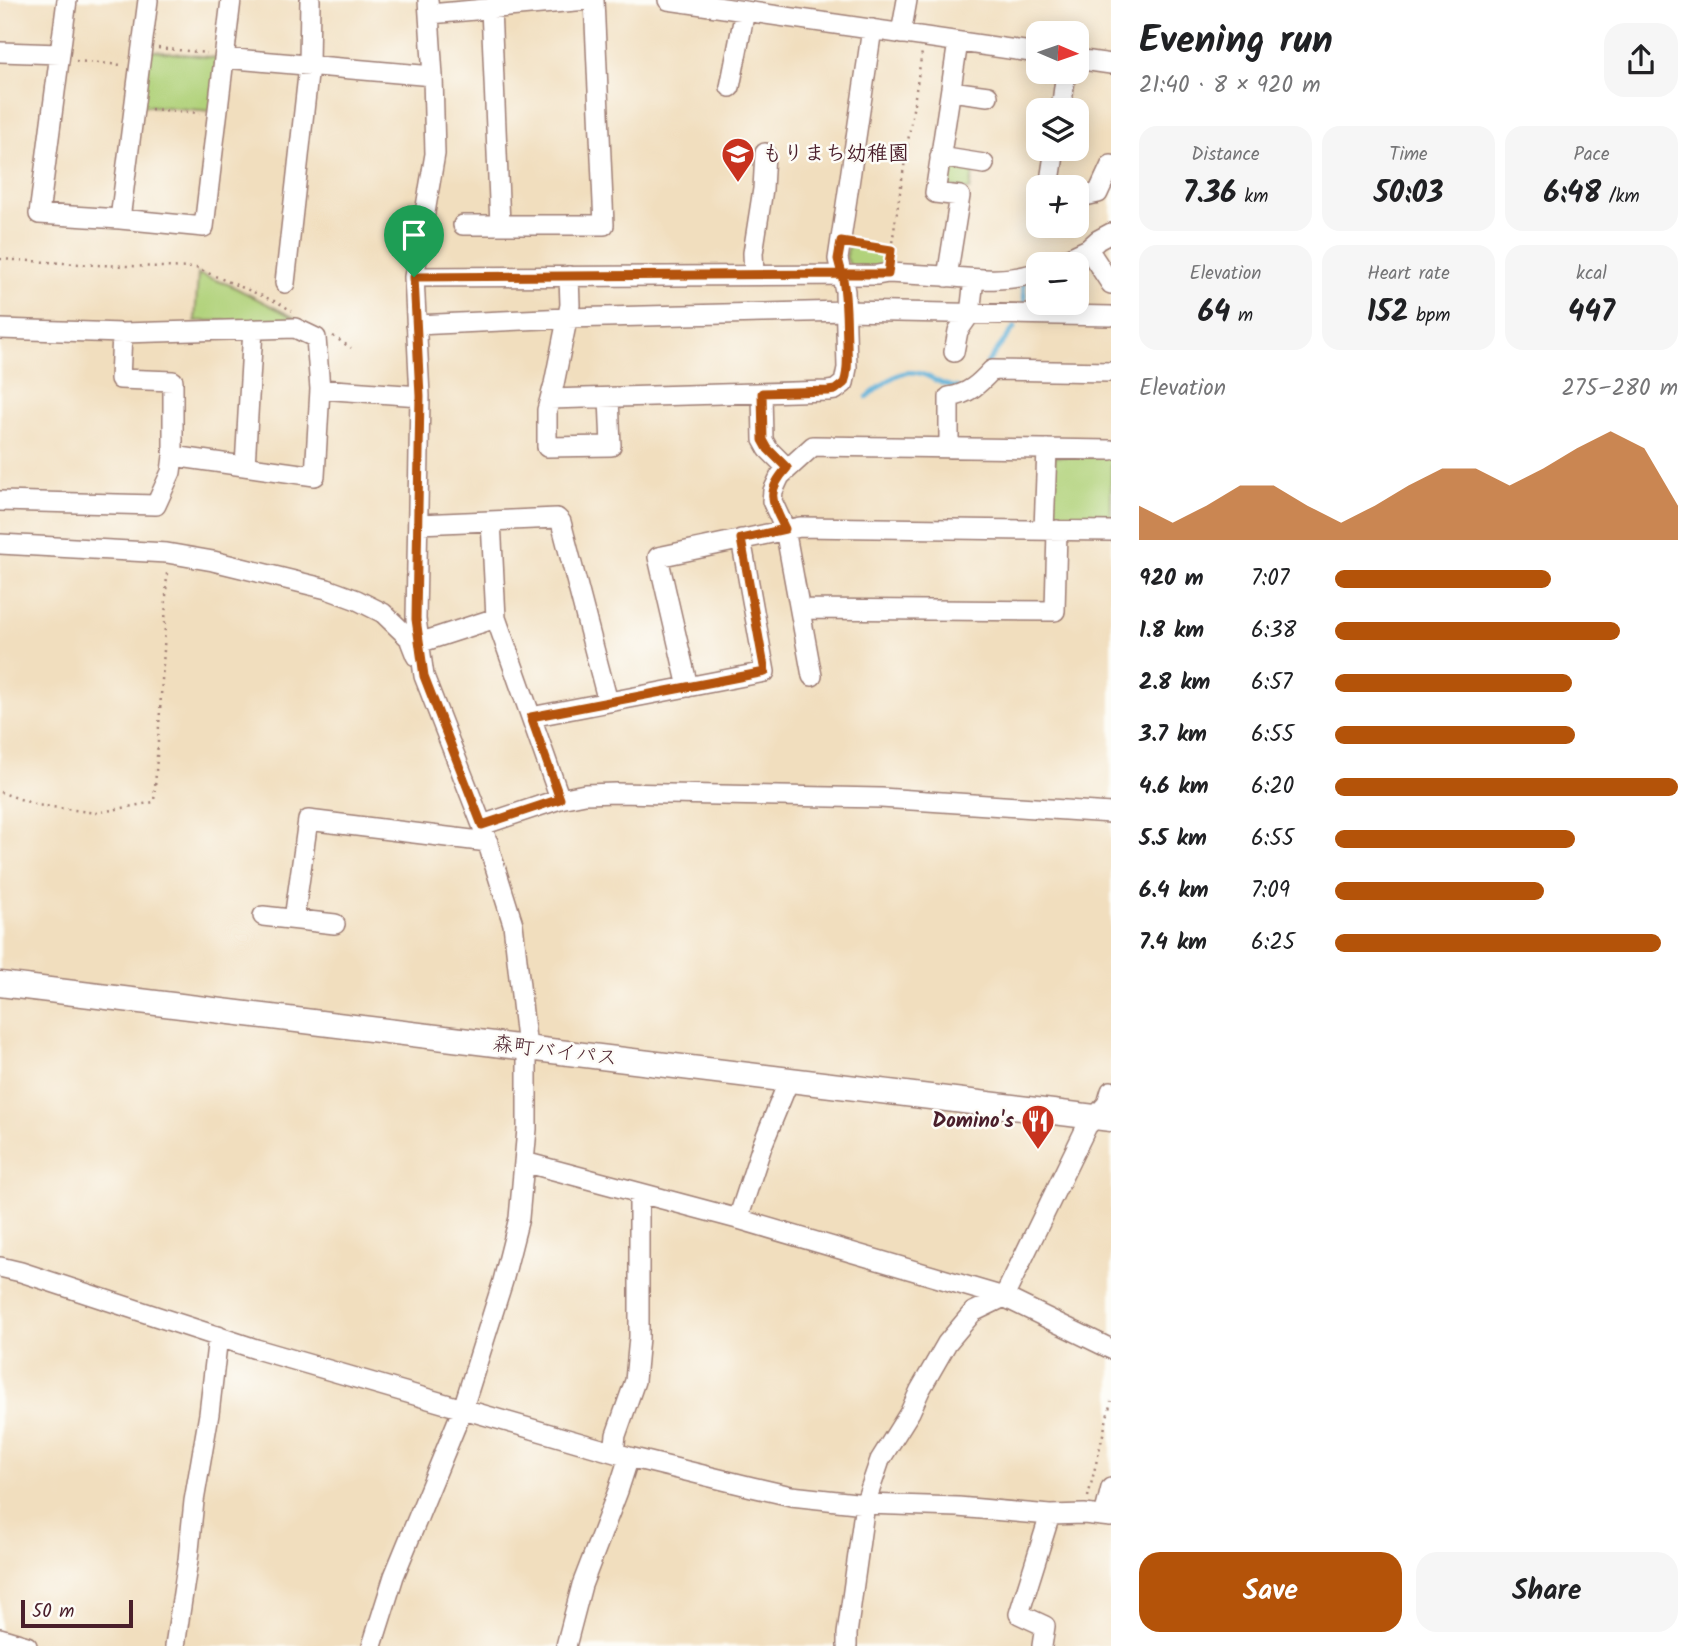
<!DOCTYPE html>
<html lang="en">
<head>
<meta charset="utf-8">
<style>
  body { margin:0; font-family:Kalam,"Klee One",sans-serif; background:#f6f6f6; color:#202124; height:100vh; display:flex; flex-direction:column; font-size:26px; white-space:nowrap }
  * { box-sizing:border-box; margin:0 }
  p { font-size:23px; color:#757577 }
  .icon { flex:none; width:38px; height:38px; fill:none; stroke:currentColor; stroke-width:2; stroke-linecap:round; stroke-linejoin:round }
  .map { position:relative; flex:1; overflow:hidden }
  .details { display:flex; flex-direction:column; background:#fff; width:595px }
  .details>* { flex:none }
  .needle { width:46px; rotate:92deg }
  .fabs { position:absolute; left:1026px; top:21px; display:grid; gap:14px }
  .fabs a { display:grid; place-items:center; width:63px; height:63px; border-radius:14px; background:#fff; box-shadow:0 4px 18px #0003; font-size:35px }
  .scale { position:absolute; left:21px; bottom:18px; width:112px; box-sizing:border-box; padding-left:7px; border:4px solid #4a1f2b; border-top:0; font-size:19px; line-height:24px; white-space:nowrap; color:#4a1f2b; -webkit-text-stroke:5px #fdfcf7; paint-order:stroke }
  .pin { position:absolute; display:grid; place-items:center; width:60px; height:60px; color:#fff; margin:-72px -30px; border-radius:50% 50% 50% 0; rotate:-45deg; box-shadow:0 0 7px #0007 }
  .pin .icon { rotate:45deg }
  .round { display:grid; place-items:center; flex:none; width:74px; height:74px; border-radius:21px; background:#f6f6f6 }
  .overview { display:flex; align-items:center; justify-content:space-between; height:119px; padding:0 28px }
  h1 { font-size:38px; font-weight:700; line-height:52px }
  .figures { display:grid; grid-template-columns:repeat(3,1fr); gap:10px; height:119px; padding:7px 28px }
  .figures div { display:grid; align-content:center; border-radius:18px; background:#f6f6f6; text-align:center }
  .figures b { font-size:30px; font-weight:700 }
  .figures small { font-size:19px; font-weight:400 }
  .figures p { font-size:19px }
  .chart { height:196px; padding:14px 28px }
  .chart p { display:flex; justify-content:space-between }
  .chart svg { width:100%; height:126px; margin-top:7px; fill:#b45309; opacity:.7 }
  .primary-button { display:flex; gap:14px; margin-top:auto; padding:14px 28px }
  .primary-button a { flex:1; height:80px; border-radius:21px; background:#b45309; color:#fff; font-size:28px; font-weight:700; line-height:80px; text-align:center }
  .primary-button a+a { background:#f6f6f6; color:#202124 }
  ul { padding:0 28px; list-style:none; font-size:23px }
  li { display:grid; grid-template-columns:112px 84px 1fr; align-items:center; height:52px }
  li i { height:18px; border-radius:9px; background:#b45309 }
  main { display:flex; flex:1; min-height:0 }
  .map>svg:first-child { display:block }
  .green { fill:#b1d27a; stroke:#7e7852; stroke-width:2 }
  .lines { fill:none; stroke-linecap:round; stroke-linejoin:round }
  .stream { stroke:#5bafd7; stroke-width:4.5 }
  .minor-casing { stroke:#9e7e74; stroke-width:22 }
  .major-casing { stroke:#9e7e74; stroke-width:27 }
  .path { stroke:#9e7e74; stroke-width:2.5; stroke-dasharray:2 5; stroke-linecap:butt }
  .minor { stroke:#fff; stroke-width:19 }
  .major { stroke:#fff; stroke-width:24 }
  .route-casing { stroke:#fff; stroke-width:14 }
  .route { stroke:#b45309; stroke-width:9 }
  .labels { text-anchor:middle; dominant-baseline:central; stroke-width:5; stroke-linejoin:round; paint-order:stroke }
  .poi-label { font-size:21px; font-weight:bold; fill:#4a1f2b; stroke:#fdfcf7; text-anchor:start }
  .street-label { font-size:21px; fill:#4a1f2b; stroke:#fdfcf7 }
</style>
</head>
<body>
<main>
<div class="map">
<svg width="1111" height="1646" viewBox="0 0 1111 1646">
  <rect width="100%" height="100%" fill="#fdfcf7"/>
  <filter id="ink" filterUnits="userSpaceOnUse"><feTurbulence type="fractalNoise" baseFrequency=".0143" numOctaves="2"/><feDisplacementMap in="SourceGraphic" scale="14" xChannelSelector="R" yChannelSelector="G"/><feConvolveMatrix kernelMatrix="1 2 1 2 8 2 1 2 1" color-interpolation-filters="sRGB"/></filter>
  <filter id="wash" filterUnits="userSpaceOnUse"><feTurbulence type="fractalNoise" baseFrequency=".00686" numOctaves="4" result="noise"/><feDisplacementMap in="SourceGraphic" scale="28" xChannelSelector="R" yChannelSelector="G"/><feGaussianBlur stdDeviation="1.57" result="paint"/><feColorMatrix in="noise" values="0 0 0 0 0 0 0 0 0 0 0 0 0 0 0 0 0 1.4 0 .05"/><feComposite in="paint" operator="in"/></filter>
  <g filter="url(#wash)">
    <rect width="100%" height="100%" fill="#f1debe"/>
    <path class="green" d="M146,50L217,58L211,111L139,105Z
      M946,167H974L970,190L948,187L944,182Z
      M848,246L889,253L887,268L850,266L846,257Z
      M198,274L230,285L299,320L195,321Z
      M1055,456L1111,457V523H1054L1050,518Z"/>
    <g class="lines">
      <path class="stream" d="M1023,282L1025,307
        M987,363L1015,327
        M867,397C889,380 902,363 931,378C939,382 947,387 957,387"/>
    </g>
  </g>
  <g filter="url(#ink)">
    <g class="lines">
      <defs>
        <path id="minor" d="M67,0L39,214L120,219L204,227L231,0
          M668,0L1038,53
          M491,8L500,225
          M430,14L587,0
          M901,34L907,0
          M0,52L60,54
          M224,58L433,76
          M1076,59L1111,64
          M730,87L745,11
          M951,91L988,96
          M1061,110L1066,72
          M940,157L984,164
          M1049,187L1055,149
          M1076,198L1098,193L1111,165
          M120,219L148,0
          M463,225H604L594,0
          M1088,249L1111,284
          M1056,264L1088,249L1098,240L1111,233
          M754,275L753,253L763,189L765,153
          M569,276L570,305L554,384L547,410V447L611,446L609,398
          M414,277L877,275L888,273C906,274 925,275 944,276C975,279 1008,283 1038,272
          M947,277L960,196L935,193L958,42
          M285,283L309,66L310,0
          M416,325L567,318L846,311L1111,316
          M0,329L122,333L295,328L316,338L320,389L315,476L173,456
          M954,352L958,331L970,314L974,279
          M320,389L420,396
          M762,393L763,440L768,449L787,468
          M550,399L828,391L835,390L844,383L847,368L845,291L838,259L872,29
          M949,448V397C969,394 979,384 992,370L1111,372
          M245,466L253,329
          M0,501L156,505L171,472L173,456V381L120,379L122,333
          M491,521L496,618L560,799
          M419,524L557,518L561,522L608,702
          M1044,530L1047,449
          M0,544L167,553L213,561L327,589L357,600L383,613L409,638L416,656
          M800,609L1055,611L1057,530
          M419,643L496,618
          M812,676L785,529L772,501L773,491L780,476L813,446L1111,450
          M688,687L658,557L800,527L1111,531
          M531,717L765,672L741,539
          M482,825L560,799L585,794L616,793L881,798L1111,813
          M263,916L335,924
          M294,919L308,820L488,842
          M524,1162L738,1219L1004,1297L1111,1349
          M738,1219L762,1146L789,1080
          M0,1267L21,1272L256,1349L629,1457L752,1487L791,1496L865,1504L958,1507L1050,1515L1084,1514L1111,1517
          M614,1452L616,1435L635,1381L639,1337V1193
          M1104,1516L1111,1488
          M0,1638L27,1646
          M175,1646L188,1560L194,1501L209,1414L218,1336
          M372,1646L394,1576L463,1408L503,1281L519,1218L527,1129V1048L513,924L482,825L424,676L416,619L420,396L414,277L435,154L433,76L428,0
          M566,1646L582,1585L618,1491L629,1457
          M847,1646V1634L865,1504L880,1460L910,1412L920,1390L947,1343L973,1312L1004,1297L1087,1126L1107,1104L1111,1091
          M1042,1646L1045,1626L1019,1614L1050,1515"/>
        <path id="major" d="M0,984L1111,1119"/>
      </defs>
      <use href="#minor" class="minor-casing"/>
      <use href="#major" class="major-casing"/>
      <path class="path" d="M158,48L207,53
        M76,61L122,65
        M151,109L200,113
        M856,245L891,250
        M890,256L922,52
        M0,259L95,265L196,268L279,303L292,311
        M333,336L351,348
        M0,792L37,805L96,813L154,802L164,650L167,571
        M1088,1497L1111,1401"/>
      <use href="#minor" class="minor"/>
      <use href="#major" class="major"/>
    </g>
  </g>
  <g class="lines" filter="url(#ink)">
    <defs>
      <path id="route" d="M414,277L420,396L416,619L424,676L482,825L560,799L531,717L765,672L741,539L785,529C773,503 764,493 787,468L768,449L763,440L762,393L828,391L835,390L844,383C849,370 847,356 847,343C846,320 847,297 842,274H888L891,250L841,242L838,259L842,274L414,277"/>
    </defs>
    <use href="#route" class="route-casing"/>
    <use href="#route" class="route"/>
  </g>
  <defs>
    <symbol id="school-pin" viewBox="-11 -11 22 30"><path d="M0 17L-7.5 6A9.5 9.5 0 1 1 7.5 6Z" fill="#c8321e" stroke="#fdfcf7"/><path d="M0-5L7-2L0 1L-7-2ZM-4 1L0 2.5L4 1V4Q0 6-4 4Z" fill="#fff"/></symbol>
    <symbol id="restaurant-pin" viewBox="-11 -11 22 30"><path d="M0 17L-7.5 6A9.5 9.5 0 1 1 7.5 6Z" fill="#c8321e" stroke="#fdfcf7"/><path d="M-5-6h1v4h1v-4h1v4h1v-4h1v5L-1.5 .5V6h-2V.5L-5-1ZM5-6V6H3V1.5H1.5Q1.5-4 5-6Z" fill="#fff"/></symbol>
  </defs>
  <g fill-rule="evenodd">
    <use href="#school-pin" x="719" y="135" width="38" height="52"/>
    <use href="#restaurant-pin" x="1019" y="1102" width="38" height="52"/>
  </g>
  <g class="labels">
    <g class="poi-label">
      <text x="762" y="154">もりまち幼稚園</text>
      <text x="1014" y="1121" text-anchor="end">Domino's</text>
    </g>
    <g class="street-label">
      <text transform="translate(555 1052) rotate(7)">森町バイパス</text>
    </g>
  </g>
</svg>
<div class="fabs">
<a><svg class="needle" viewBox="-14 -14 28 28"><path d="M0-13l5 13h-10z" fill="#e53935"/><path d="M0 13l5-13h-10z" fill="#757577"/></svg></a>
<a><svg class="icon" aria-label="layers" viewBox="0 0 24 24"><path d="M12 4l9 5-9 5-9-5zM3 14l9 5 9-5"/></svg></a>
<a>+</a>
<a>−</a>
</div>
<div class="scale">50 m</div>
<div class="pin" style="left:414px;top:277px;background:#1e9e55"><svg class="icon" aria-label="arrive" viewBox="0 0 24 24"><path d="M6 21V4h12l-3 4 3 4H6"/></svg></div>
</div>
<section class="details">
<div class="overview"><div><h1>Evening run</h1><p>21:40 · 8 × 920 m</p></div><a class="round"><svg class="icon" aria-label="share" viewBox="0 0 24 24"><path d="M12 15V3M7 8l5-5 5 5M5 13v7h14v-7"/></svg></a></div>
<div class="figures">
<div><p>Distance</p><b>7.36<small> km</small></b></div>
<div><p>Time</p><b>50:03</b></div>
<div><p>Pace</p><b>6:48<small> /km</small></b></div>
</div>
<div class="figures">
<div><p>Elevation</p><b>64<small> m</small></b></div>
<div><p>Heart rate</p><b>152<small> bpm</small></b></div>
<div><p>kcal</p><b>447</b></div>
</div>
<div class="chart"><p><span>Elevation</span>275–280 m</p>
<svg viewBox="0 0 160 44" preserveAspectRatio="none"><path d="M0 44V32L10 38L20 32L30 25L40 25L50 32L60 38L70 32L80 25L90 19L100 19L110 25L120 19L130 12L140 6L150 12L160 32V44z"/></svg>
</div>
<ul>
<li><b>920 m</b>7:07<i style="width:63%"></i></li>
<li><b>1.8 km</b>6:38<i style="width:83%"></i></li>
<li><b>2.8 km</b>6:57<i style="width:69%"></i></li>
<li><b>3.7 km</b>6:55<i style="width:70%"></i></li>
<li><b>4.6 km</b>6:20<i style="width:100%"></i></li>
<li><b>5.5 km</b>6:55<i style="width:70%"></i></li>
<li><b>6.4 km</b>7:09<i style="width:61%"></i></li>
<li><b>7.4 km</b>6:25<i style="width:95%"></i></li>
</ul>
<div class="primary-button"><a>Save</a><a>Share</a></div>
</section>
</main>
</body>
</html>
